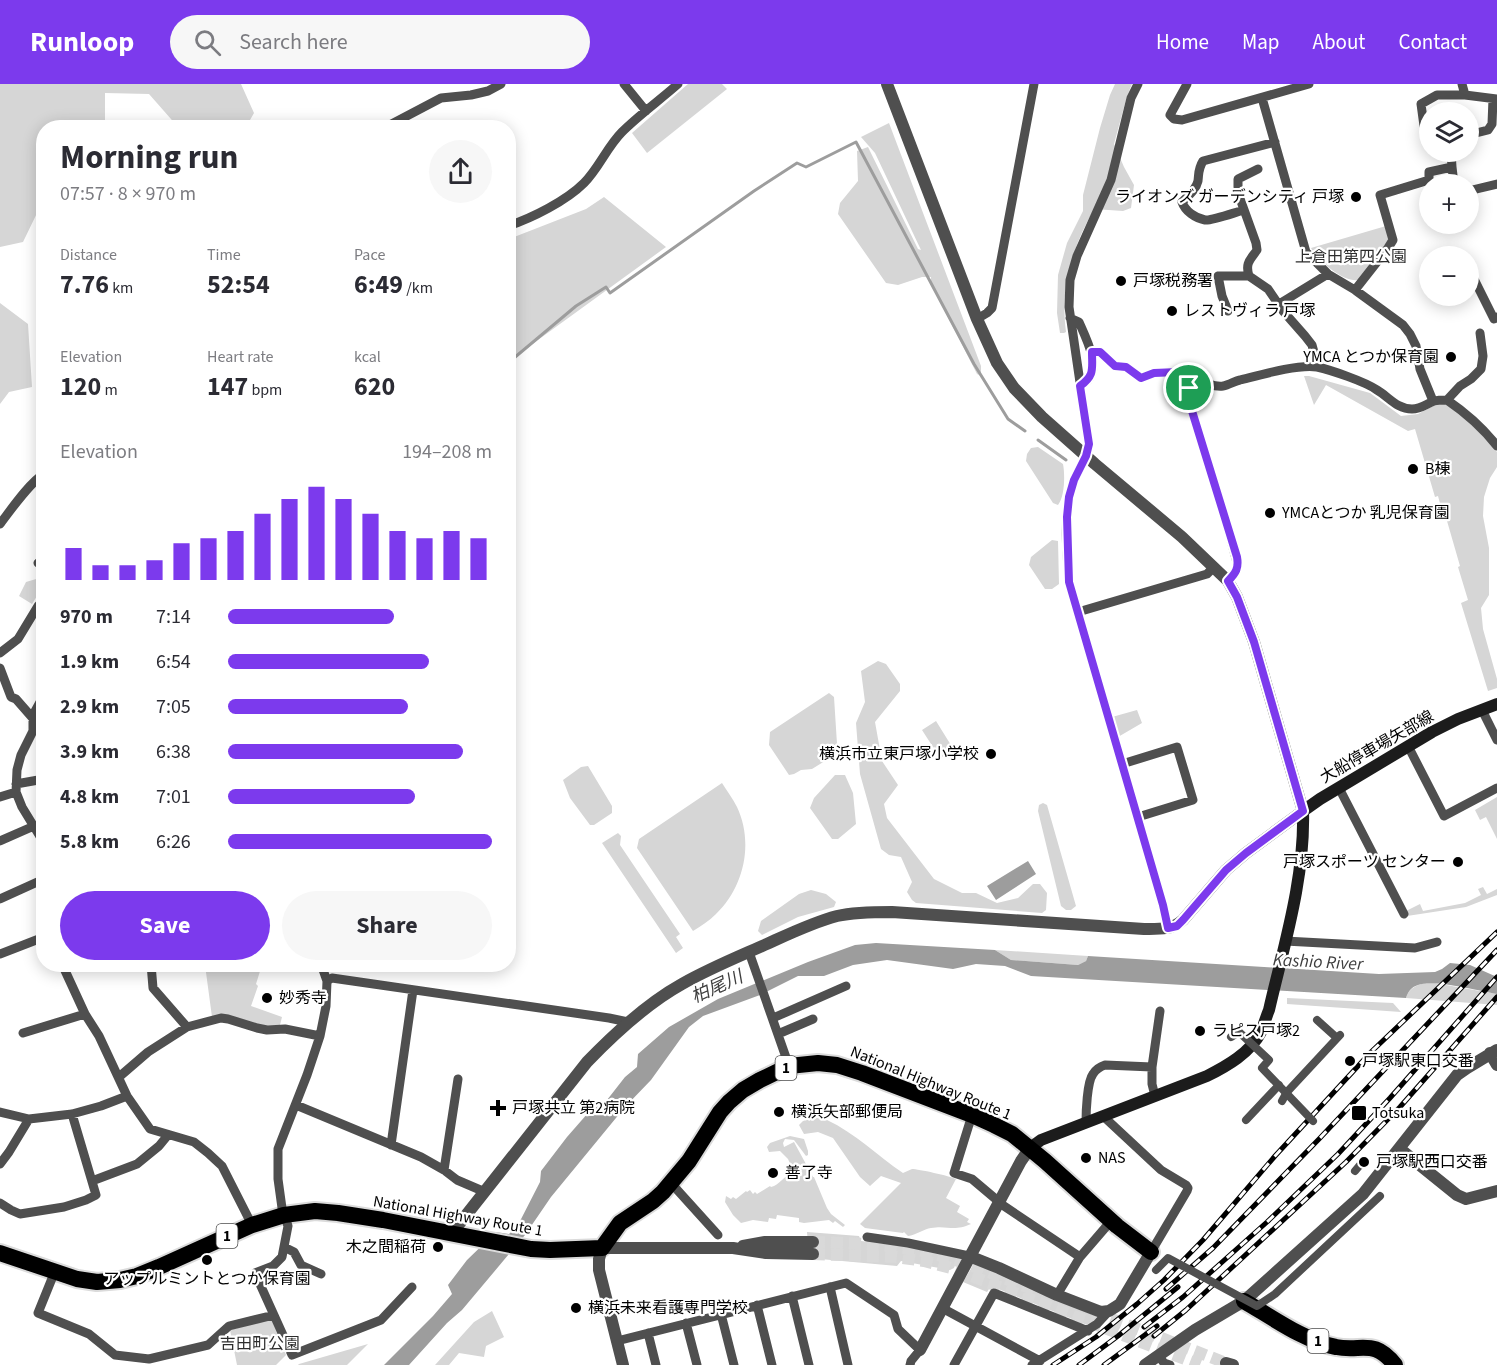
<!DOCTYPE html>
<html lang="en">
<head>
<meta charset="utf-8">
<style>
  body { margin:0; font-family:"Source Sans 3","Noto Sans JP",sans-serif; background:#f7f7f7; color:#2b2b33; height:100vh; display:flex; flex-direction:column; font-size:22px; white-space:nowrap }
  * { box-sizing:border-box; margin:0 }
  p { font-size:20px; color:#7c7c81 }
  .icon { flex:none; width:33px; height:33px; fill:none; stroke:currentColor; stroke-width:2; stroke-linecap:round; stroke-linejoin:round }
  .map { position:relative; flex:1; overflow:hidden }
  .side { position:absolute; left:36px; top:36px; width:480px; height:852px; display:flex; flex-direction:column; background:#fff; border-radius:24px; box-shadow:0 3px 15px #0003 }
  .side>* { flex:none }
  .tools { position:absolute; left:1419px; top:18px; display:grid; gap:12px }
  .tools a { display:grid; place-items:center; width:60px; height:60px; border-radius:50%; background:#fff; box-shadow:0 3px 15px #0003; font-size:30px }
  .pin { position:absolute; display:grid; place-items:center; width:51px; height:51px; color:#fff; margin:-26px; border:3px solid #fff; border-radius:50%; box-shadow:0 2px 6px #0007 }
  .round { display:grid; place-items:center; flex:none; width:63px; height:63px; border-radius:32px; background:#f7f7f7 }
  .headline { display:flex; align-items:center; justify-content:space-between; height:102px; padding:0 24px }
  h1 { font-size:33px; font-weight:700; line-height:45px }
  .stats { display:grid; grid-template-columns:repeat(3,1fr); gap:9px; height:102px; padding:6px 24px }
  .stats div { display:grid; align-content:center }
  .stats b { font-size:26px; font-weight:700 }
  .stats small { font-size:16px; font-weight:400 }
  .stats p { font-size:16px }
  .chart { height:168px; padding:12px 24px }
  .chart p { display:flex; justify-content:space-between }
  .chart svg { width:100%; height:108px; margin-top:6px; stroke:#7c3aed; stroke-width:6 }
  .action { display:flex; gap:12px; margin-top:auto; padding:12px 24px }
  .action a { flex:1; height:69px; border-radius:36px; background:#7c3aed; color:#fff; font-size:24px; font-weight:700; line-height:69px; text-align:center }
  .action a+a { background:#f7f7f7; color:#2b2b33 }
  ul { padding:0 24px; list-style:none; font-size:20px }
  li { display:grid; grid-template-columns:96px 72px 1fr; align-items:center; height:45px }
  li i { height:15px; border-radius:8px; background:#7c3aed }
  header { display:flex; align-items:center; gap:36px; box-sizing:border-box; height:84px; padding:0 30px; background:#7c3aed; color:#fff }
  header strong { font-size:28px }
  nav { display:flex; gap:33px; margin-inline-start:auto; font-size:21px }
  .search { width:420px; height:54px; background:#f7f7f7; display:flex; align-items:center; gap:15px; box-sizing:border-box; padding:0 21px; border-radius:33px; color:#7c7c81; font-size:22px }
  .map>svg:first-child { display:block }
  .green { fill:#d6d6d6 }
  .water { fill:#9d9d9d }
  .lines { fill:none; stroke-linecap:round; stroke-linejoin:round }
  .stream { stroke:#9d9d9d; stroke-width:3 }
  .tertiary-tunnel { stroke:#d9d9d9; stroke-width:12; stroke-dasharray:12 6; stroke-linecap:butt }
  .trunk-casing { stroke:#dbdbdb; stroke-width:20 }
  .pedestrian { stroke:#4f4f4f; stroke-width:8 }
  .minor { stroke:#4f4f4f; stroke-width:9 }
  .tertiary { stroke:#4f4f4f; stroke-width:12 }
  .secondary { stroke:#1c1c1c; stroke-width:12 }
  .trunk { stroke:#000; stroke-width:16 }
  .rail-casing { stroke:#000; stroke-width:5 }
  .rail { stroke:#fff; stroke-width:3; stroke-dasharray:9; stroke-linecap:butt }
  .pedestrian-bridge { stroke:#4f4f4f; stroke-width:8 }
  .route-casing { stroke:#fff; stroke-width:12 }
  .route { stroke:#7c3aed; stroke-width:8 }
  .poi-dot { fill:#000; stroke:#fff; stroke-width:2 }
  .labels { text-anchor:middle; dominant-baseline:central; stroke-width:4.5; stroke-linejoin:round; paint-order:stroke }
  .shield { fill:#fff; stroke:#4c4c4c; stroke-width:1.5 }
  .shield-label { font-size:15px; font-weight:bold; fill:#000 }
  .poi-label { font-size:16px; fill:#000; stroke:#fff; text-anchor:start }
  .park-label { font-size:16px; fill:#2d2d2d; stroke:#fff }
  .street-label { font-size:16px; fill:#000; stroke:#fff }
  .water-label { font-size:18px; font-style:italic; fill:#3e3e3e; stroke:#fff }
</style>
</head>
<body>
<header>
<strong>Runloop</strong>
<div class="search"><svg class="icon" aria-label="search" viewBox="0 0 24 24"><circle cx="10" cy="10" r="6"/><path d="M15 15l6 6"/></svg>Search here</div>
<nav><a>Home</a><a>Map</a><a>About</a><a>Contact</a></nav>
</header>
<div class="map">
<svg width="1497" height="1281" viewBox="0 0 1497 1281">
  <rect width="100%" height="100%" fill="#fff"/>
  <path class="green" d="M0,0H241L254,29L246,43H178L149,10L105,9V43L44,44L43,128L39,125L23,158L0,163Z
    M688,0H722L727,5L647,69L632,49Z
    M1115,0H1132L1127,12L1114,60L1124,83L1134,101L1131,124L1123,127L1094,125C1072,164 1060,203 1066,248L1064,249H1060L1057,229L1058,191L1067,159L1083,127V111L1100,44L1110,11Z
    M889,39L981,282V292L977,290L931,200V193H922L898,201L886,199L838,130L840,119L858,97L857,67L868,63L918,165L921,166L875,69L861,53Z
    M604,113L666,163L509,277V155L586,125Z
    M1386,142L1389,154L1385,164L1358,196C1342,198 1319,177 1311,164Z
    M0,219L28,240L32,303L9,308L0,320Z
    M1304,292H1309L1370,309L1401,332L1418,330L1435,321L1446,320L1465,333L1487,356L1497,368V383L1490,394L1484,413L1483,432L1489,464V511L1481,524L1483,545L1497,595V604L1488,607L1461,519L1468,516L1458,483L1460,482L1445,430L1443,431L1438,412L1435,413L1415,345L1408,347L1326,301L1314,321Z
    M1038,363L1063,380C1065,390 1065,412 1058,421L1053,419L1026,377L1027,370L1031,364Z
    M1052,456L1058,457L1059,500L1052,505H1045L1029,481L1031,473Z
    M43,493V511L37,512L32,520L19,512L26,498Z
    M878,577L886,580L900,600V607L875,638L882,677L898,701L884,720L887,734L934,795L962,809H976L997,819L1018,814L1033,800H1040L1047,809L1046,826L1042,829L916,819L912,816L907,808L912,798L901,773L889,771L881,765L860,690L856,639L865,618L861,587Z
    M829,609L834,613L837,660L833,672L812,685L801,686L794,690L789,691L769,661L770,648Z
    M1137,626L1142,639L1118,653L1112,633Z
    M936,637L954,666L940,674L922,646Z
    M588,682L612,722V729L594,741H590L570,714L563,696L581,683Z
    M835,691H845L853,709L856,740L838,755H832L810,724L814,714Z
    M722,699C727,707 733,715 737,723C754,759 744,803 716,830C709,837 701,842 693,847L637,764L639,755Z
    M1497,713V755L1486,733L1480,736L1475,726Z
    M1043,719L1047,721L1076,822L1071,826H1066L1061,822L1038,727L1039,721Z
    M618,749L621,752L620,761L680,850L676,853L683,864L676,869L602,759Z
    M1483,803L1487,810L1497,805V811L1466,823L1407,832L1404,828L1420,820L1423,827L1465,819L1481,811L1478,805Z
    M811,806L826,810L836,818L834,823L798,833L762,851L758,847L761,837L799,810Z
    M995,866L1088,872L1086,877L1078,881L1011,876Z
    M205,881H258V882L261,884L256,900L258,902L251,922L282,933L280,941L263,942L212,933Z
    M1429,898L1497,910V921L1406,914C1410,902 1418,901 1429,898Z
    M1287,914L1393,919L1401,928L1287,920Z
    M813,1034C818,1034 823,1034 827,1036C855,1049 878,1072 903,1089C906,1088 909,1086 912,1085C918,1085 950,1092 956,1095L946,1114L960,1122L957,1128L969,1135L967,1138L971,1140C953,1148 948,1141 931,1144C924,1145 916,1151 908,1152L904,1148L903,1149L865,1144L860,1140L901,1099L881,1092L870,1102L860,1093L833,1054L818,1048L804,1050L799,1041L803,1037Z
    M790,1052L804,1055L808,1067V1071L806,1072L794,1056L785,1055L783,1059L784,1063L794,1058L813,1093H814L827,1124L831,1130L845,1141L843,1143L835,1137L833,1139L829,1136L804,1139L799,1138V1134L777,1131L776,1135L769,1134L768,1138L753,1136L741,1139L733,1131L725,1118L726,1112L731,1115L733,1113L736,1115L746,1107L747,1108L750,1106L753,1110L755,1108L757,1110L770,1102L771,1103C780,1101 782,1093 790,1091L792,1084L788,1075L780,1067L769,1068L767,1063L770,1059Z
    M807,1148L859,1152L861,1157L906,1162L956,1172L957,1176L954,1184L950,1186L901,1177L897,1182L809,1174Z
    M979,1180L1095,1232L1096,1234L1087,1241L991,1202L987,1208L963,1198L972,1183Z
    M492,1227L504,1253L486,1262L484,1273L459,1269L449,1281H435L474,1238Z
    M273,1235L286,1271L276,1281H237L230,1246Z
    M368,1260L347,1281H298L299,1280Z"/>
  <path class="water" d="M1028,777L1036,790L996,816L987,802Z
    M876,859L995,866L1011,876L1078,881L1086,877L1088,872L1379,890L1435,888L1442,885L1450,879L1470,881L1497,893V910C1478,907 1434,895 1418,901C1411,903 1408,908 1406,914L1031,892L1005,882L976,880L953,885L887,876L853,881L824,892H798L760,911L703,932L689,943L651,996L625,1023L551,1113L525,1151L462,1226L447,1239L409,1281H384L433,1232L452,1210L448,1201L467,1176L496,1148L509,1150L518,1141L540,1098L541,1087L567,1053L588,1029L607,1016L625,993L637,983L638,970L669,943L718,915L808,878L855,861Z"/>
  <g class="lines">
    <path class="stream" d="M508,279L576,222L606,203L610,209L754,107L797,79L806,83L856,58L974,280L1008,335L1025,347
      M1038,356L1066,376"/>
    <path class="tertiary-tunnel" d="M813,1158C851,1159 890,1160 927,1168C964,1177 1000,1193 1035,1206
      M813,1170L896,1173L924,1177L951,1184L1200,1281
      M1094,1228L1226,1279"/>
    <defs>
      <path id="trunk" d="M0,1169L77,1195L97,1198L120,1196L137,1192L159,1183L252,1141L284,1131L315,1127L338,1129L383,1136L531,1165L550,1166L602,1164L620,1139L653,1117L663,1108L689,1077L720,1028L729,1018L743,1006L760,996L789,982L818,979L837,981L862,989L972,1031L994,1041L1012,1050L1045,1077L1117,1142L1151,1168
        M1244,1217C1270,1232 1306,1258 1336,1263C1362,1268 1374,1254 1395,1281"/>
    </defs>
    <use href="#trunk" class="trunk-casing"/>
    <path class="pedestrian" d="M1317,936L1337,954
      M1282,1017L1287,1008L1340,951
      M1355,1087L1360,1081"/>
    <path class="minor" d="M624,0L646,27
      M1138,0L1131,14L1111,96L1077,172L1070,196L1069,223L1089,360C1085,379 1073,394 1069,413C1064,440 1067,470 1069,498L1163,821L1168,844
      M1187,0L1170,31L1174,35L1182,36L1309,0
      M1462,0L1465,11L1497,15
      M1262,14L1306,168L1328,190L1355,206L1403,241L1410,250L1416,262L1420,285L1433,317
      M1424,42L1421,20L1437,11H1465
      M384,44L441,14L471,11L488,7L501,0
      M1468,51L1488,46L1492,40L1493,15
      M1452,83L1454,100
      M1468,107L1497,100
      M1244,126C1236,128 1212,137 1205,136C1195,134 1185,127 1182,118C1188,112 1196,106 1198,97C1199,89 1198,85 1203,77L1275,58
      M508,142C532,134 566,117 584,99C599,84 607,63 622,48C639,31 660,16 678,0
      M1468,183L1494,235L1497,233
      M1249,192C1245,179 1250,176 1257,166L1256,159L1238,109V95L1258,85
      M1355,206L1388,164L1393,156L1380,111L1429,96V88L1452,83L1451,68
      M1279,220L1328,190
      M1228,227L1222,212L1218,192H1249L1268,205L1283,227L1305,252L1312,261L1318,283
      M1070,234L1079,238C1085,252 1101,282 1088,296C1087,297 1082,301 1080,302
      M977,235L987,229L992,224L1034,0
      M1092,268H1100L1115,282L1126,283L1141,294L1153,289L1178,288L1189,304
      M1447,316L1460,302L1471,295L1481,285L1483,272L1480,249
      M0,440C10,427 30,398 44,390
      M38,479L44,475
      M1228,497L1235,490L1238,482L1220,416L1188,314L1189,304C1204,292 1208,304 1223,302C1229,301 1235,297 1240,296C1260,291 1298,280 1317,283C1331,286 1366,298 1377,306C1389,313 1397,325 1412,325C1421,325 1426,320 1434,317C1438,316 1443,316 1447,316C1466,329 1483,344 1497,362
      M1078,528L1207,490L1214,483
      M0,569L18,555L38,522L44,516
      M0,584L11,613L16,615L37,639H44
      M44,611L33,631V647L21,671L17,686L16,708L22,723L44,759
      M1482,626L1497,656
      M1408,662L1444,732L1497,704
      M1122,680L1177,663L1193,716L1138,733
      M16,700L44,695
      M1339,704L1404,830
      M0,713L16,708
      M0,757L34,742
      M0,815L44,795
      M1285,857L1415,864L1437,858
      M749,868L789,982
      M0,870L44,853
      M62,880L85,930L99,952L127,1012L150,1045L194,1058L208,1069L222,1082L252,1141
      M151,880L153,904L187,943
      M321,880L327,897L326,922L320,952L307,991L278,1065V1095L282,1124L288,1142L282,1173L273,1182L255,1189L292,1271L381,1236L412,1203
      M327,897L332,894L609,934L628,938
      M773,934L846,902
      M23,949L85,930
      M778,950L813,935
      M119,993L148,968L187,943L221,934L228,935L257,944L267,946L285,945L320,952
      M1155,1012L1152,1000V983L1160,927
      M296,1021L421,1073L444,1086L457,1096L485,1108
      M0,1028L29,1035L72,1030L101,1022L127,1012
      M972,1031L954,1089L972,1095L1004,1122L1080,1173L1111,1137
      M1103,1032L1161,1086L1186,1101L1188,1104L1187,1107L1151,1168
      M1086,1039C1086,1028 1087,998 1093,990C1096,985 1099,983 1105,981L1152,983
      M391,1061L413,906
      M0,1080L9,1068L29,1035
      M444,1086L458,995
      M92,1097L137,1080L159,1062L168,1051
      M671,1099L718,1151
      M0,1119L11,1126L20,1130L64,1123L86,1116L96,1111L72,1030
      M867,1153L908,1159L969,1172
      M284,1163L294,1168L301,1181L321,1190
      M55,1187L38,1229L89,1250L115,1271L149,1275L208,1261L229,1242L274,1231
      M830,1203L848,1281
      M1057,1211L1080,1173
      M792,1212L809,1281
      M757,1221L772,1281
      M942,1224L1040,1277
      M721,1230L734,1281
      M686,1239L697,1281
      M648,1249L656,1281
      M617,1257L846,1199L894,1231L898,1245L920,1266L911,1277L910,1281
      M1158,1271L1164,1279L1170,1281
      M954,1281L994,1209L1088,1247
      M1032,1281L1097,1240L1109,1227"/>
    <path class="tertiary" d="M1490,969L1497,981
      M1400,1065L1457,1111L1466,1115L1497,1107
      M452,1149L587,978C615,949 646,920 682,900C710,884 740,872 769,859C791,849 814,838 837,832C855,828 874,828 892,828L1144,845C1159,845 1172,846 1183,836L1226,786L1246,769L1303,727L1254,558L1237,513L1228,497L1182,453L1095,380L1042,333L1014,304L997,279L977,235L887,0
      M743,1162L765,1158H813
      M969,1172L999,1184L1057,1211L1101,1228L1109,1227L1120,1220L1151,1168
      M920,1266L1021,1077L1030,1064
      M1226,1279L1233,1281
      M623,1281L599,1186V1175L602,1164H733L766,1169L813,1170
      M1145,1281L1195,1246L1244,1217L1363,1110L1457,991L1467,984L1497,966"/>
    <path class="secondary" d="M1030,1064L1041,1056L1207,992C1227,982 1250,969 1261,948C1264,941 1266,933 1269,926C1284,861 1305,794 1303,727L1320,715L1432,648L1458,635L1497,620"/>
    <use href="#trunk" class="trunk"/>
    <defs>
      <path id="rail" d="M1166,1205L1213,1164L1320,1054L1497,866
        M1144,1243L1183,1213L1267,1138L1338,1070L1390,1014L1497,893
        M1154,1252L1186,1226L1346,1078L1400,1023L1497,913
        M1053,1281L1096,1253L1137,1220L1164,1196L1203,1156L1275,1072L1371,968L1497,848
        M1079,1281L1118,1252L1178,1203
        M1104,1281L1157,1242"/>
    </defs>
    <use href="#rail" class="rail-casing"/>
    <use href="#rail" class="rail"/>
    <path class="pedestrian-bridge" d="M1231,953L1239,948L1269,976L1262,984L1313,1037
      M1246,1036L1279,1001
      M1156,1186L1168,1174L1257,1222L1275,1210L1380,1112"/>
  </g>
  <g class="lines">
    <defs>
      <path id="route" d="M1092,268H1100L1115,282L1126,283L1141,294L1154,289L1178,288L1189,304L1188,314L1237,473C1239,484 1236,489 1228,497L1237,513L1254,558L1303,727L1246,769L1226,786L1183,836L1177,842L1168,844L1163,821L1069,498L1067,433L1069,413L1074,396L1086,372L1089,360L1080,302C1095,291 1092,285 1092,268Z"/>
    </defs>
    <use href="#route" class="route-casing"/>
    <use href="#route" class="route"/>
  </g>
  <g class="poi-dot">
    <circle cx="1356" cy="113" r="6"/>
    <circle cx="1121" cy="197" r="6"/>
    <circle cx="1172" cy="227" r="6"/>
    <circle cx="1451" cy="273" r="6"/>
    <circle cx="1413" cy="385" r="6"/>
    <circle cx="1270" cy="429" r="6"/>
    <circle cx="991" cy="670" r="6"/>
    <circle cx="1458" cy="778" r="6"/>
    <circle cx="267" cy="914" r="6"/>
    <circle cx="1200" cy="947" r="6"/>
    <circle cx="1350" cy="977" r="6"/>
    <path d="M495 1015h6v6h6v6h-6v6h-6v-6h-6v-6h6z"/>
    <circle cx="779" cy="1028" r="6"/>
    <rect x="1351" y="1021" width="16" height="16" rx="3"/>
    <circle cx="1086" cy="1074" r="6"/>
    <circle cx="1364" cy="1078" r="6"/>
    <circle cx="773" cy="1089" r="6"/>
    <circle cx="438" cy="1163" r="6"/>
    <circle cx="207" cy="1176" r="6"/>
    <circle cx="576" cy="1224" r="6"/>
  </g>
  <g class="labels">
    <g class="shield">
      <rect x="775.5" y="972" width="21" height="24" rx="4.5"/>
      <rect x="216.5" y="1140" width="21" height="24" rx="4.5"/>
      <rect x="1307.5" y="1245" width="21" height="24" rx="4.5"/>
    </g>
    <g class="shield-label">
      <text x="786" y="984">1</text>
      <text x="227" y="1152">1</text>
      <text x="1318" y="1257">1</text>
    </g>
    <g class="poi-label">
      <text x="1344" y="113" text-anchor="end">ライオンズ ガーデンシティ 戸塚</text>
      <text x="1133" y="197">戸塚税務署</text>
      <text x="1184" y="227">レストヴィラ 戸塚</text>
      <text x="1439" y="273" text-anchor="end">YMCA とつか保育園</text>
      <text x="1425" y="385">B棟</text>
      <text x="1282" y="429">YMCAとつか 乳児保育園</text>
      <text x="979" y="670" text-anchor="end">横浜市立東戸塚小学校</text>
      <text x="1446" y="778" text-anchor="end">戸塚スポーツ センター</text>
      <text x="279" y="914">妙秀寺</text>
      <text x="1212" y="947">ラピス戸塚2</text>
      <text x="1362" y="977">戸塚駅東口交番</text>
      <text x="512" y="1024">戸塚共立 第2病院</text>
      <text x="791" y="1028">横浜矢部郵便局</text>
      <text x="1372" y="1029">Totsuka</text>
      <text x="1098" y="1074">NAS</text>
      <text x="1376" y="1078">戸塚駅西口交番</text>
      <text x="785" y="1089">善了寺</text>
      <text x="426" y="1163" text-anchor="end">木之間稲荷</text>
      <text x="207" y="1195" text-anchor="middle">アップルミントとつか保育園</text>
      <text x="588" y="1224">横浜未来看護専門学校</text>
    </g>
    <g class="park-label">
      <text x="1351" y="173">上倉田第四公園</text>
      <text x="260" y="1260">吉田町公園</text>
    </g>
    <g class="street-label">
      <text transform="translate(1377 663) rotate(-30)">大船停車場矢部線</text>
      <text transform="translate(931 999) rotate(22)">National Highway Route 1</text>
      <text transform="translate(458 1132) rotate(10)">National Highway Route 1</text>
    </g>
    <g class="water-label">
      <text transform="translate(1318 878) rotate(3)">Kashio River</text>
      <text transform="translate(717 903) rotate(-24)">柏尾川</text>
    </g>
  </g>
</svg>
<div class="tools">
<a><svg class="icon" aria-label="layers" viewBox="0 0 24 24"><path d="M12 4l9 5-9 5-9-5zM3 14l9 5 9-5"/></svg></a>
<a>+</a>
<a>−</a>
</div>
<div class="pin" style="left:1189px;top:304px;background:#1e9e55"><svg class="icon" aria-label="arrive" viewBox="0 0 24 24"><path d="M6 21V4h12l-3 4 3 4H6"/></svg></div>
<section class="side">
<div class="headline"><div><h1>Morning run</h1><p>07:57 · 8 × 970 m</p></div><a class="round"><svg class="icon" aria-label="share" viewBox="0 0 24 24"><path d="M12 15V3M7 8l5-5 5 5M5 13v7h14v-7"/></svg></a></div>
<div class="stats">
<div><p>Distance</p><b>7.76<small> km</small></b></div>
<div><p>Time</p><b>52:54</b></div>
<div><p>Pace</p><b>6:49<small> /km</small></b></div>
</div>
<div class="stats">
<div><p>Elevation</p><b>120<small> m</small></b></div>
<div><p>Heart rate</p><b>147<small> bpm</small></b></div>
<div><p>kcal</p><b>620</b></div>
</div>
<div class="chart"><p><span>Elevation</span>194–208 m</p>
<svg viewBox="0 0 160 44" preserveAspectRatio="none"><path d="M5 44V31M15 44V38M25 44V38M35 44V36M45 44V29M55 44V27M65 44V24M75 44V17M85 44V11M95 44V6M105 44V11M115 44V17M125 44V24M135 44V27M145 44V24M155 44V27"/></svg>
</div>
<ul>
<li><b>970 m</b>7:14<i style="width:63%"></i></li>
<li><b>1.9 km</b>6:54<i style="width:76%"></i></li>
<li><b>2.9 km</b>7:05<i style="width:68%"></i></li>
<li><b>3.9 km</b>6:38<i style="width:89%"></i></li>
<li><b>4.8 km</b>7:01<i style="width:71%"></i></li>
<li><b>5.8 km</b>6:26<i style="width:100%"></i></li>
</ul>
<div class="action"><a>Save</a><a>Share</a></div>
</section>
</div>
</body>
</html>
